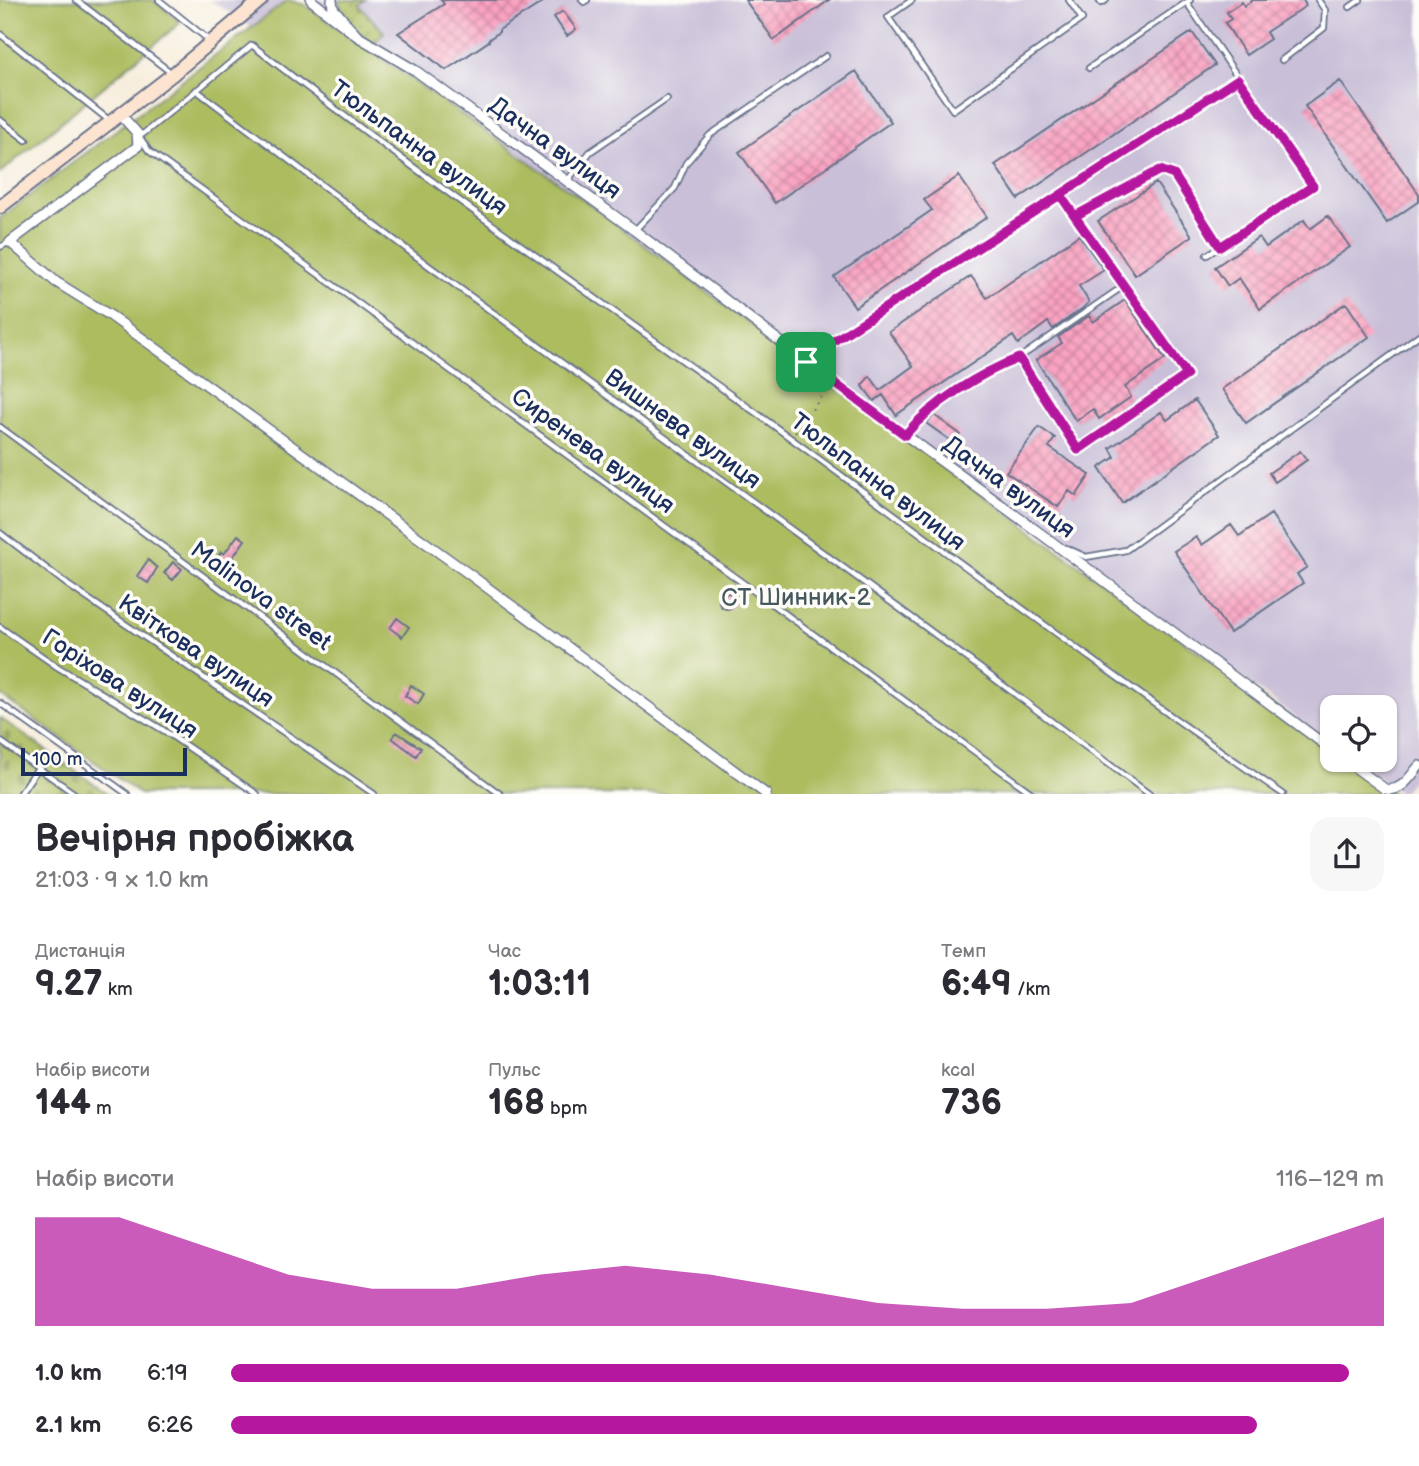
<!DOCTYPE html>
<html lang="uk">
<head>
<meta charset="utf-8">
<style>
  body { margin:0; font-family:"Balsamiq Sans",sans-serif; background:#f7f7f7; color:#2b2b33; height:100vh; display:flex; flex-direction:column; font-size:26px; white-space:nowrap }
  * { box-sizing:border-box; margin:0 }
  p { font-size:23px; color:#7c7c81 }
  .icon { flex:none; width:38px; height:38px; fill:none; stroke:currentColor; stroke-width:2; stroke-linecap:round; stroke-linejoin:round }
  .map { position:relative; height:794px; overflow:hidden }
  .side { display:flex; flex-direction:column; background:#fff; flex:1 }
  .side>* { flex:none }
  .buttons { position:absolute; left:1320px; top:695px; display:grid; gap:14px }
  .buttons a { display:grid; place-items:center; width:77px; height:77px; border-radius:14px; background:#fff; box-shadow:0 2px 5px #0004; font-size:35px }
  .scale { position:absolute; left:21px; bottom:18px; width:166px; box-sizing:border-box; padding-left:7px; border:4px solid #1b2f5e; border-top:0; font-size:19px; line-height:24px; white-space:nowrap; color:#1b2f5e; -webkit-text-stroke:5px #fdfcf7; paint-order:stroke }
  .pin { position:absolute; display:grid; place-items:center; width:60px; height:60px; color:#fff; margin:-30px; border-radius:14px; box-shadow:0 4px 10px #0006 }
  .round { display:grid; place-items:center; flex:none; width:74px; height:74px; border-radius:21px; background:#f7f7f7 }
  .summary { display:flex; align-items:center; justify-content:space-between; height:119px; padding:0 35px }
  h1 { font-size:38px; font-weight:700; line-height:52px }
  .figures { display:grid; grid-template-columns:repeat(3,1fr); gap:10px; height:119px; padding:7px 35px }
  .figures div { display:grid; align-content:center }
  .figures b { font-size:35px; font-weight:700 }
  .figures small { font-size:19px; font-weight:400 }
  .figures p { font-size:19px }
  .chart { height:196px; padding:14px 35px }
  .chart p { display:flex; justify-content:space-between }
  .chart svg { width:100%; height:126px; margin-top:7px; fill:#b5179e; opacity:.7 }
  ul { padding:0 35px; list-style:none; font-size:23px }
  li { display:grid; grid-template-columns:112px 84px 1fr; align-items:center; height:52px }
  li i { height:18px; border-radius:9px; background:#b5179e }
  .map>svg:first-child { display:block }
  .industrial { fill:#c9bfd8 }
  .grass { fill:url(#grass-dots); stroke:#64765e; stroke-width:2 }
  .cemetery { fill:url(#cemetery-stones); stroke:#64765e; stroke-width:2 }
  .green { fill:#acbc5f; stroke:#64765e; stroke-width:2 }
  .building { fill:url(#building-cross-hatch) }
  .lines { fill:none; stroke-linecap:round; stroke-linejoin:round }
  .service-casing { stroke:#68728a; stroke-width:8 }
  .minor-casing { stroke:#68728a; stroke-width:12 }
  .secondary-casing { stroke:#68728a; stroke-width:16 }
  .path { stroke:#68728a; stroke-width:2; stroke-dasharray:2 5; stroke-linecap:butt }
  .service { stroke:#fff; stroke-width:4.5 }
  .minor { stroke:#fff; stroke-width:9 }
  .secondary { stroke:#fde4d1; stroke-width:12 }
  .route-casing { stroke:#fff; stroke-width:14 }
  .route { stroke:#b5179e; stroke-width:9 }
  .labels { text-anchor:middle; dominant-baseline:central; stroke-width:7; stroke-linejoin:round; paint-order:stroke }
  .street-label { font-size:24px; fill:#1b2f5e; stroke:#fdfcf7 }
  .park-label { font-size:24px; fill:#46595e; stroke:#fdfcf7 }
</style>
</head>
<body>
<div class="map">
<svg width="1419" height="794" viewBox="0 0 1419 794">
  <defs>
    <pattern id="grass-dots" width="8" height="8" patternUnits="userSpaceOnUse" patternTransform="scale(1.75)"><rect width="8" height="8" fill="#acbc5f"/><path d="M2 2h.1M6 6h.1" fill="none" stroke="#8b9952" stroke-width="1.8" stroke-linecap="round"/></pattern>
    <pattern id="cemetery-stones" width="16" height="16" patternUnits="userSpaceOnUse" patternTransform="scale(1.75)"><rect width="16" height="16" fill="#acbc5f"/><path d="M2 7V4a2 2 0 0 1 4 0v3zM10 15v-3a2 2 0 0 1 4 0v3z" fill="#8b9952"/></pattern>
    <pattern id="building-cross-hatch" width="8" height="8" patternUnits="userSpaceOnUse" patternTransform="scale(1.75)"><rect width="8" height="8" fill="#faa2c1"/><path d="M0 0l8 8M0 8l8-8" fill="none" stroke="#ca84a0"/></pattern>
  </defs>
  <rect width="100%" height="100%" fill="#fdfcf7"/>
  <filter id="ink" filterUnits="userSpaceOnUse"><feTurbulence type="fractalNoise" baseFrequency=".0143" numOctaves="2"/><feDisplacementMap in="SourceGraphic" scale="14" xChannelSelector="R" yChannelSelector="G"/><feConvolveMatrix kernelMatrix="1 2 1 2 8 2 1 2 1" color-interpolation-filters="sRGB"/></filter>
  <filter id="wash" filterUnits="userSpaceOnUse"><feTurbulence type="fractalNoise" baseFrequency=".00686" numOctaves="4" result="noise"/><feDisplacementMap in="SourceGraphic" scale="28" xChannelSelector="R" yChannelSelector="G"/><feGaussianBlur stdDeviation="1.57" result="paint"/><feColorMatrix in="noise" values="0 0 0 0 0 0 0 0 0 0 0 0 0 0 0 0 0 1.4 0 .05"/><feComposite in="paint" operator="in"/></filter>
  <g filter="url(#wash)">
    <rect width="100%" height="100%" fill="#f7eedd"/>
    <path class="industrial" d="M210,0H286L251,27Z
      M308,0H1419V772L1401,794L1353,760H1384V707H1332V744Z"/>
    <path class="grass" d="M339,0H365L359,5L384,32L374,44C359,33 341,20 339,0Z"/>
    <path class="cemetery" d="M0,718L108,794H0Z"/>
    <path class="green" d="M0,0H153L181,22L0,173Z
      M288,0L305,5L588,203L856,403L1332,749V760H1346L1394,794H140L0,695V218Z"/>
    <g id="blocks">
      <path class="building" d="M441,0H546L499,30V32L488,40L489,41L446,70L398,33L444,4Z
        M745,0H829L774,40Z
        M1253,0H1303L1306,6L1266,32L1270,39L1246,55L1225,23L1231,19L1227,12L1242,2L1244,6Z
        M563,11L576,29L567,36L554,17Z
        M1192,32L1215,65L1018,199L995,165Z
        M856,71L891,122L775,203L739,152Z
        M1340,81L1419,194V201L1387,223L1305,106Z
        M959,176L987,217L855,307L834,277L932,210L924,200Z
        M1156,183L1192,236L1135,275L1098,221Z
        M1328,216L1350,247L1260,309L1239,278L1228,286L1215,267L1259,237L1266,247L1304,220L1310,229Z
        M1079,235L1104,270L1079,286L1089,302L1083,308L1053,329L1048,322L1018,344L1013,336L896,415L883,395L874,401L862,385L870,376L880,390L913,366L889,332L971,276L987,298Z
        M1125,300L1165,359L1125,387L1131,397L1099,419L1093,409L1076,421L1036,360L1062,343L1058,337L1089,316L1093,322Z
        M1346,303L1369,337L1246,423L1222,389Z
        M1195,400L1219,435L1122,503L1099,468L1115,457L1110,448L1161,412L1167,420Z
        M934,415L960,434L954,443L926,423Z
        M1039,427L1055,438L1049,447L1090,475L1076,496L1069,491L1058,507L1006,472Z
        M1300,451L1307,460L1275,482L1269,473Z
        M1271,514L1307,567L1297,574L1303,583L1230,633L1174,551L1196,537L1202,545L1231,525L1239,536Z
        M238,535L245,540L223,571L213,564L221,552L224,554Z
        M148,560L157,568L148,583L137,576Z
        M173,562L182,569L173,580L164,573Z
        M719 601a8 8 0 1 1 16 0a8 8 0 1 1-16 0Z
        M397,618L409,627L402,637L390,628Z
        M411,685L424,694L418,704L405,696Z
        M396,732L421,748L416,756L392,738Z"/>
    </g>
  </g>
  <g filter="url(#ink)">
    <use href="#blocks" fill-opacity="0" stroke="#68728a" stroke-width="2"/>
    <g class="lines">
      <defs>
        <path id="service" d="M76,0L173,74
          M159,0L210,41
          M582,0L584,2L587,0
          M912,0L888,17L953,110L1082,19L1069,0
          M1099,0L1101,3L1106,0
          M1187,3L1313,186L1207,255
          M1350,7L1360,0
          M0,34L110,121
          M1282,60L1324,28L1325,10L1318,0
          M1089,68L1190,0
          M196,90L429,266L925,627L1149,794
          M0,120L26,140
          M567,181L590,152L667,99
          M1075,216L1160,170L1174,175L1220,247
          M635,230L675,188L686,163L710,135L826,56
          M0,247L10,242
          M1019,358L1078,450L1187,375L1060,195
          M807,361L815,353L1238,79
          M0,427L500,794
          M906,435L925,415L991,368L1019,358L1125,285
          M0,533L68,585L374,794
          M1066,548L1086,557L1126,550L1419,335
          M0,627L56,666L163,730L257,794
          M0,703L127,794
          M0,741L75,794
          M20,794L38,768
          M1033,794L149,151L137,133L143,134L252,45C417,174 589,293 759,415C933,542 1105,672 1283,794"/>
        <path id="minor" d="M311,0L357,36L333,8L332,0
          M357,36L416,71L634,230L833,382L1052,542L1332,750
          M120,114L137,133L138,146L10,242L56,282L111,316L469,574L766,794
          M1345,760L1385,789C1401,793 1410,777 1419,766"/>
        <path id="secondary" d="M0,207L173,74L261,0"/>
      </defs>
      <use href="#service" class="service-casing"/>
      <use href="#minor" class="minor-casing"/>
      <use href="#secondary" class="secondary-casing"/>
      <path class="path" d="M795,432L826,391"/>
      <use href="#service" class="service"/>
      <use href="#minor" class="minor"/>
      <use href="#secondary" class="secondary"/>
    </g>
  </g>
  <g class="lines" filter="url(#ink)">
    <defs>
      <path id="route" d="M806,362L905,435C932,403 980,373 1019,358L1078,450L1187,375L1060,195L1238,79L1313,186L1220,247L1174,175L1160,170L1075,216L1060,195L815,353L806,362"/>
    </defs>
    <use href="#route" class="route-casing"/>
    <use href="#route" class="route"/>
  </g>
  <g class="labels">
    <g class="street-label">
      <text transform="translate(419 148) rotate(36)">Тюльпанна вулиця</text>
      <text transform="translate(555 148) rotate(36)">Дачна вулиця</text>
      <text transform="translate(683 429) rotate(36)">Вишнева вулиця</text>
      <text transform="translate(593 451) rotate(36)">Сиренева вулиця</text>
      <text transform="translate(878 482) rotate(37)">Тюльпанна вулиця</text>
      <text transform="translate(1009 487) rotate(36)">Дачна вулиця</text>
      <text transform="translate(261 596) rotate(36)">Malinova street</text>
      <text transform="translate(196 651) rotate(34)">Квіткова вулиця</text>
      <text transform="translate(120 684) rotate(33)">Горіхова вулиця</text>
    </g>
    <g class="park-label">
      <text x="796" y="597">СТ Шинник-2</text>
    </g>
  </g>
</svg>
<div class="buttons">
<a><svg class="icon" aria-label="locate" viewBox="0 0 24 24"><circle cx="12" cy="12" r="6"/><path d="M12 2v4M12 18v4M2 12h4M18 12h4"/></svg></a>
</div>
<div class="scale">100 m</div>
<div class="pin" style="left:806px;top:362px;background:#1e9e55"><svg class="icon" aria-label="arrive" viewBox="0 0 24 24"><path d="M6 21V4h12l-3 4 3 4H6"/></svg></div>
</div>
<section class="side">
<div class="summary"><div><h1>Вечірня пробіжка</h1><p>21:03 · 9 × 1.0 km</p></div><a class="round"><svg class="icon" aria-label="share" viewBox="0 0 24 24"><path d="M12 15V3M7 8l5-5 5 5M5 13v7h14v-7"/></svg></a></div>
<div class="figures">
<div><p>Дистанція</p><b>9.27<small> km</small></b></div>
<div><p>Час</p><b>1:03:11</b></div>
<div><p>Темп</p><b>6:49<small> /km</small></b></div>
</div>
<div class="figures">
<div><p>Набір висоти</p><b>144<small> m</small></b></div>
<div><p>Пульс</p><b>168<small> bpm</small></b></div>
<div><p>kcal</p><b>736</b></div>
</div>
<div class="chart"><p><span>Набір висоти</span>116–129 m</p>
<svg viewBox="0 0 160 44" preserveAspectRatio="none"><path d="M0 44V6L10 6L20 16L30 26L40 31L50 31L60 26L70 23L80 26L90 31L100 36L110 38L120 38L130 36L140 26L150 16L160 6V44z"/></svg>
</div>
<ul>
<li><b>1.0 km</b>6:19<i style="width:97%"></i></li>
<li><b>2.1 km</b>6:26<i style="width:89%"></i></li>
</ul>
</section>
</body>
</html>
